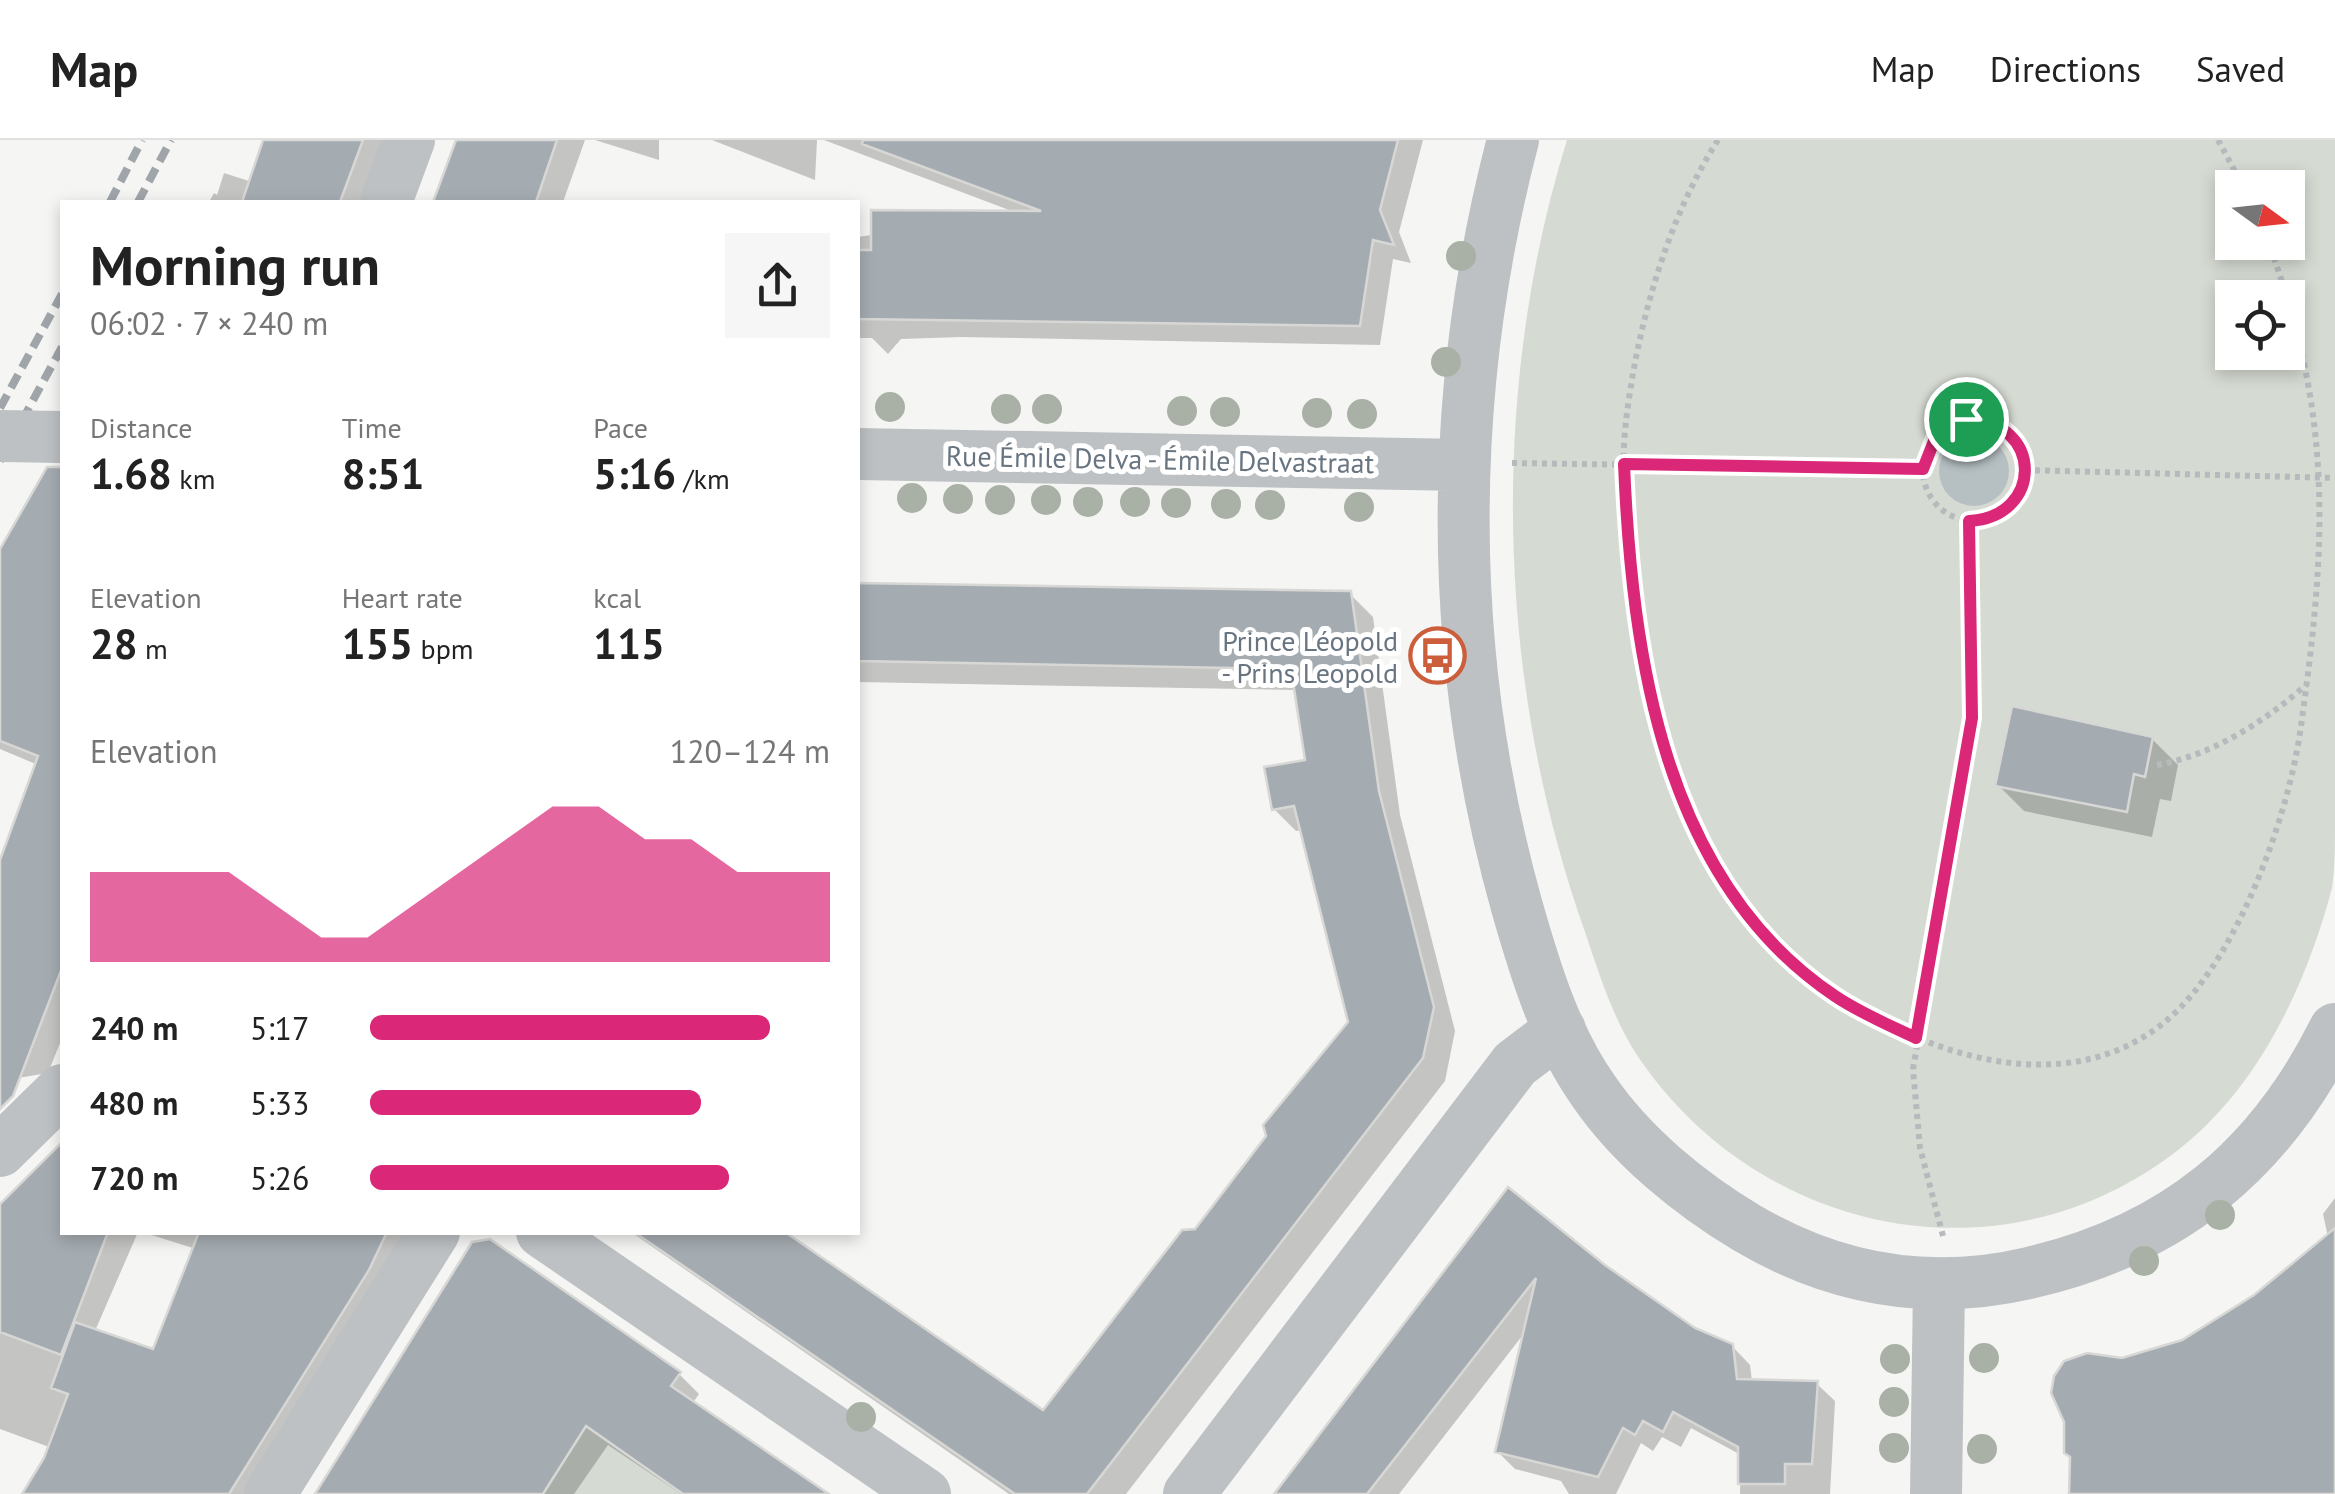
<!DOCTYPE html>
<html lang="en">
<head>
<meta charset="utf-8">
<style>
  body { margin:0; font-family:"PT Sans",sans-serif; background:#f6f6f6; color:#222; height:100vh; display:flex; flex-direction:column; font-size:38px; white-space:nowrap }
  * { box-sizing:border-box; margin:0 }
  p { font-size:32px; color:#767676 }
  .icon { flex:none; width:55px; height:55px; fill:none; stroke:currentColor; stroke-width:2; stroke-linecap:round; stroke-linejoin:round }
  .map { position:relative; flex:1; overflow:hidden }
  .sheet { position:absolute; left:60px; top:60px; width:800px; height:1035px; display:flex; flex-direction:column; background:#fff; border-radius:0px; box-shadow:0 5px 15px #0003 }
  .sheet>* { flex:none }
  .needle { width:65px; rotate:105deg }
  .tools { position:absolute; left:2215px; top:30px; display:grid; gap:20px }
  .tools a { display:grid; place-items:center; width:90px; height:90px; border-radius:0px; background:#fff; box-shadow:0 5px 15px #0003; font-size:50px }
  .pin { position:absolute; display:grid; place-items:center; width:85px; height:85px; color:#fff; margin:-42px; border:5px solid #fff; border-radius:50%; box-shadow:0 2px 10px #0007 }
  .round { display:grid; place-items:center; flex:none; width:105px; height:105px; border-radius:0px; background:#f6f6f6 }
  .headline { display:flex; align-items:center; justify-content:space-between; height:170px; padding:0 30px }
  h1 { font-size:55px; font-weight:600; line-height:75px }
  .stats { display:grid; grid-template-columns:repeat(3,1fr); gap:15px; height:170px; padding:10px 30px }
  .stats div { display:grid; align-content:center }
  .stats b { font-size:42px; font-weight:600 }
  .stats small { font-size:28px; font-weight:400 }
  .stats p { font-size:28px }
  .chart { height:280px; padding:20px 30px }
  .chart p { display:flex; justify-content:space-between }
  .chart svg { width:100%; height:180px; margin-top:10px; fill:#db2777; opacity:.7 }
  ul { padding:0 30px; list-style:none; font-size:32px }
  li { display:grid; grid-template-columns:160px 120px 1fr; align-items:center; height:75px }
  li i { height:25px; border-radius:12px; background:#db2777 }
  header { display:flex; align-items:center; gap:60px; box-sizing:border-box; height:140px; padding:0 50px; background:#fff; border-bottom:2px solid #e0e0e0 }
  header strong { font-size:48px }
  nav { display:flex; gap:55px; margin-inline-start:auto; font-size:35px }
  .map>svg:first-child { display:block }
  .green { fill:#d5dad2; fill-rule:evenodd }
  .water { fill:#b6c0c3 }
  .shadow { fill:#0003 }
  .building { fill:#a5acb1; stroke:#d7d7d5; stroke-width:2.5 }
  .lines { fill:none; stroke-linecap:round; stroke-linejoin:round }
  .path { stroke:#b7babc; stroke-width:6; stroke-dasharray:5 5; stroke-linecap:butt }
  .street { stroke:#bdc1c4; stroke-width:52 }
  .rail { stroke:#9fa5a9; stroke-width:8; stroke-dasharray:15 8; stroke-linecap:butt }
  .street-bridge { stroke:#bdc1c4; stroke-width:52 }
  .tree { fill:#a9b0a5 }
  .route-casing { stroke:#fff; stroke-width:20 }
  .route { stroke:#db2777; stroke-width:12 }
  .labels { text-anchor:middle; dominant-baseline:central; stroke-width:10; stroke-linejoin:round; paint-order:stroke }
  .street-label { font-size:28px; fill:#687580; stroke:#fff }
  .poi-label { font-size:28px; fill:#687580; stroke:#fff; text-anchor:end }
</style>
</head>
<body>
<header>
<strong>Map</strong>
<nav><a>Map</a><a>Directions</a><a>Saved</a></nav>
</header>
<div class="map">
<svg width="2335" height="1354" viewBox="0 0 2335 1354">
  <rect width="100%" height="100%" fill="#f5f5f3"/>
  <path class="green" d="M1567,0H2335C2335,180 2335,359 2335,539C2335,587 2335,635 2335,683C2335,704 2335,728 2332,748C2307,843 2260,944 2183,1006C2010,1146 1765,1099 1641,921C1614,883 1599,833 1584,789C1496,540 1489,251 1567,0ZM2232,48H2288V102H2232ZM2232,158H2288V212H2232Z
    M592,1278L606,1301L683,1354H541Z"/>
  <path class="water" d="M1939 331a35 35 0 1 1 70 0a35 35 0 1 1-70 0Z"/>
  <path class="shadow" d="M266,0H386L364,62H209L214,53L217,55L224,33L252,42Z
    M459,0H585L563,62H435Z
    M595,0H659V20Z
    M712,0H817L815,40Z
    M824,0H1423L1399,92L1411,123L1393,119L1380,205L961,197L901,199L888,214L872,198H858V97L1017,73Z
    M38,348L62,356V898L48,933L0,941V728L38,625L0,609V415Z
    M858,445L1350,454L1373,477L1400,675L1455,891L1445,941L1126,1354H1009L631,1092H784L1044,1273L1196,1091L1351,882L1302,690L1296,691L1274,669L1308,622L1297,550L858,542Z
    M2152,599L2178,625L2171,661L2160,659L2152,697L2024,671L1998,645Z
    M62,1005V1092H138L95,1191L155,1212L196,1109L142,1092H409L258,1354H23L49,1307L0,1289V1068Z
    M1509,1050L1604,1127L1694,1190L1732,1206L1750,1225L1752,1242L1817,1244L1835,1261L1830,1354H1740L1741,1315L1691,1288L1681,1307L1662,1297L1653,1311L1641,1303L1616,1354H1569L1561,1341L1515,1329L1497,1311L1526,1191L1399,1354H1290Z
    M2335,1058V1354H2072L2067,1281L2056,1264L2054,1244L2183,1202L2256,1157L2328,1097L2323,1074Z
    M679,1234L699,1254L692,1264L824,1354H681L608,1305L574,1354H318Z"/>
  <path class="building" d="M263,0H363L340,62H242Z
    M456,0H557L536,62H433Z
    M863,0H1398L1380,70L1394,105L1373,100L1360,186L858,179V110H871V70L1041,71L862,4Z
    M47,327H62V828L13,956L0,969V720L38,616L0,601V409Z
    M858,443L1351,451L1379,651L1434,867L1423,918L1087,1354H1015L634,1092H785L1043,1270L1182,1090L1195,1089L1266,996L1263,985L1348,882L1294,666L1272,670L1264,627L1305,620L1291,529L858,521Z
    M2012,566L2153,597L2145,637L2134,634L2127,672L1995,646Z
    M62,1002V1092H108L61,1215L0,1192V1064Z
    M1508,1047L1605,1125L1695,1188L1733,1204L1737,1239L1818,1241L1812,1324H1785V1344H1738V1307L1673,1272L1663,1292L1643,1281L1635,1295L1623,1288L1598,1337L1495,1312L1536,1138L1367,1354H1274Z
    M2335,1088V1354H2069L2070,1317L2064,1313V1282L2051,1253L2054,1236L2064,1221L2087,1213L2122,1218L2182,1200L2254,1155Z
    M199,1092H387L369,1130L229,1354H22L44,1318L68,1254L51,1248L75,1182L153,1209Z
    M490,1099L681,1232L671,1246L829,1354H683L586,1286L543,1354H315L472,1102Z"/>
  <g class="lines">
    <path class="path" d="M1718,0C1667,79 1637,187 1626,281C1611,416 1656,659 1742,767C1828,877 2032,985 2161,885C2234,829 2287,681 2300,593C2326,410 2335,279 2268,102
      M2218,0L2244,48
      M1923 330a51 51 0 1 1 102 0a51 51 0 1 1-102 0Z
      M1512,323L1923,329
      M2025,330L2335,338
      M2157,625C2213,615 2264,582 2306,545
      M1943,1096L1920,1008L1913,929L1973,578L1969,381"/>
    <path class="street" d="M1513,0C1447,252 1446,515 1517,767C1535,830 1555,896 1593,950C1631,1006 1690,1054 1747,1088C1835,1140 1930,1156 2029,1133C2173,1100 2269,1021 2335,889
      M386,62L409,0
      M858,314L1462,325
      M0,1011L62,950
      M542,1092L925,1354
      M270,1354L434,1092
      M1189,1354L1515,924L1560,890
      M1936,1354L1939,1146"/>
    <path class="rail" d="M110,62L142,0
      M138,62L171,0
      M0,268L62,154
      M0,321L62,207"/>
    <path class="street-bridge" d="M0,296L62,297"/>
  </g>
  <g class="tree">
    <circle cx="1461" cy="116" r="15"/>
    <circle cx="1446" cy="222" r="15"/>
    <circle cx="890" cy="267" r="15"/>
    <circle cx="1006" cy="269" r="15"/>
    <circle cx="1047" cy="269" r="15"/>
    <circle cx="1182" cy="271" r="15"/>
    <circle cx="1225" cy="272" r="15"/>
    <circle cx="1317" cy="273" r="15"/>
    <circle cx="1362" cy="274" r="15"/>
    <circle cx="912" cy="358" r="15"/>
    <circle cx="958" cy="359" r="15"/>
    <circle cx="1000" cy="360" r="15"/>
    <circle cx="1046" cy="360" r="15"/>
    <circle cx="1088" cy="362" r="15"/>
    <circle cx="1135" cy="362" r="15"/>
    <circle cx="1176" cy="363" r="15"/>
    <circle cx="1226" cy="364" r="15"/>
    <circle cx="1270" cy="365" r="15"/>
    <circle cx="1359" cy="367" r="15"/>
    <circle cx="2220" cy="1075" r="15"/>
    <circle cx="2144" cy="1121" r="15"/>
    <circle cx="1984" cy="1218" r="15"/>
    <circle cx="1895" cy="1219" r="15"/>
    <circle cx="1894" cy="1262" r="15"/>
    <circle cx="861" cy="1277" r="15"/>
    <circle cx="1894" cy="1308" r="15"/>
    <circle cx="1982" cy="1309" r="15"/>
  </g>
  <g class="lines">
    <defs>
      <path id="route" d="M1966,279C2044,281 2044,377 1969,381L1972,578L1916,898C1889,885 1860,873 1835,856C1663,741 1632,516 1624,324L1923,329L1936,296Z"/>
    </defs>
    <use href="#route" class="route-casing"/>
    <use href="#route" class="route"/>
  </g>
  <defs>
    <symbol id="bus-ring" viewBox="-11 -11 22 22"><circle r="9.5" fill="#fff" stroke="#cc5e3c" stroke-width="1.5"/><path d="M-5-6H5V4H4V6H2V4H-2V6H-4V4H-5ZM-3.5-4V0h7V-4ZM-3.5 1.2v1.5H-2V1.2ZM2 1.2v1.5H3.5V1.2Z" fill="#cc5e3c"/></symbol>
  </defs>
  <g fill-rule="evenodd">
    <use href="#bus-ring" x="1406" y="484" width="63" height="63"/>
  </g>
  <g class="labels">
    <g class="street-label">
      <text transform="translate(1160 319) rotate(1)">Rue Émile Delva - Émile Delvastraat</text>
    </g>
    <g class="poi-label">
      <text x="1398" y="500">Prince Léopold<tspan x="1398" dy="32">- Prins Leopold</tspan></text>
    </g>
  </g>
</svg>
<div class="tools">
<a><svg class="needle" viewBox="-14 -14 28 28"><path d="M0-13l5 13h-10z" fill="#e53935"/><path d="M0 13l5-13h-10z" fill="#767676"/></svg></a>
<a><svg class="icon" aria-label="locate" viewBox="0 0 24 24"><circle cx="12" cy="12" r="6"/><path d="M12 2v4M12 18v4M2 12h4M18 12h4"/></svg></a>
</div>
<div class="pin" style="left:1966px;top:279px;background:#1e9e55"><svg class="icon" aria-label="arrive" viewBox="0 0 24 24"><path d="M6 21V4h12l-3 4 3 4H6"/></svg></div>
<section class="sheet">
<div class="headline"><div><h1>Morning run</h1><p>06:02 · 7 × 240 m</p></div><a class="round"><svg class="icon" aria-label="share" viewBox="0 0 24 24"><path d="M12 15V3M7 8l5-5 5 5M5 13v7h14v-7"/></svg></a></div>
<div class="stats">
<div><p>Distance</p><b>1.68<small> km</small></b></div>
<div><p>Time</p><b>8:51</b></div>
<div><p>Pace</p><b>5:16<small> /km</small></b></div>
</div>
<div class="stats">
<div><p>Elevation</p><b>28<small> m</small></b></div>
<div><p>Heart rate</p><b>155<small> bpm</small></b></div>
<div><p>kcal</p><b>115</b></div>
</div>
<div class="chart"><p><span>Elevation</span>120–124 m</p>
<svg viewBox="0 0 160 44" preserveAspectRatio="none"><path d="M0 44V22L10 22L20 22L30 22L40 30L50 38L60 38L70 30L80 22L90 14L100 6L110 6L120 14L130 14L140 22L150 22L160 22V44z"/></svg>
</div>
<ul>
<li><b>240 m</b>5:17<i style="width:87%"></i></li>
<li><b>480 m</b>5:33<i style="width:72%"></i></li>
<li><b>720 m</b>5:26<i style="width:78%"></i></li>
</ul>
</section>
</div>
</body>
</html>
